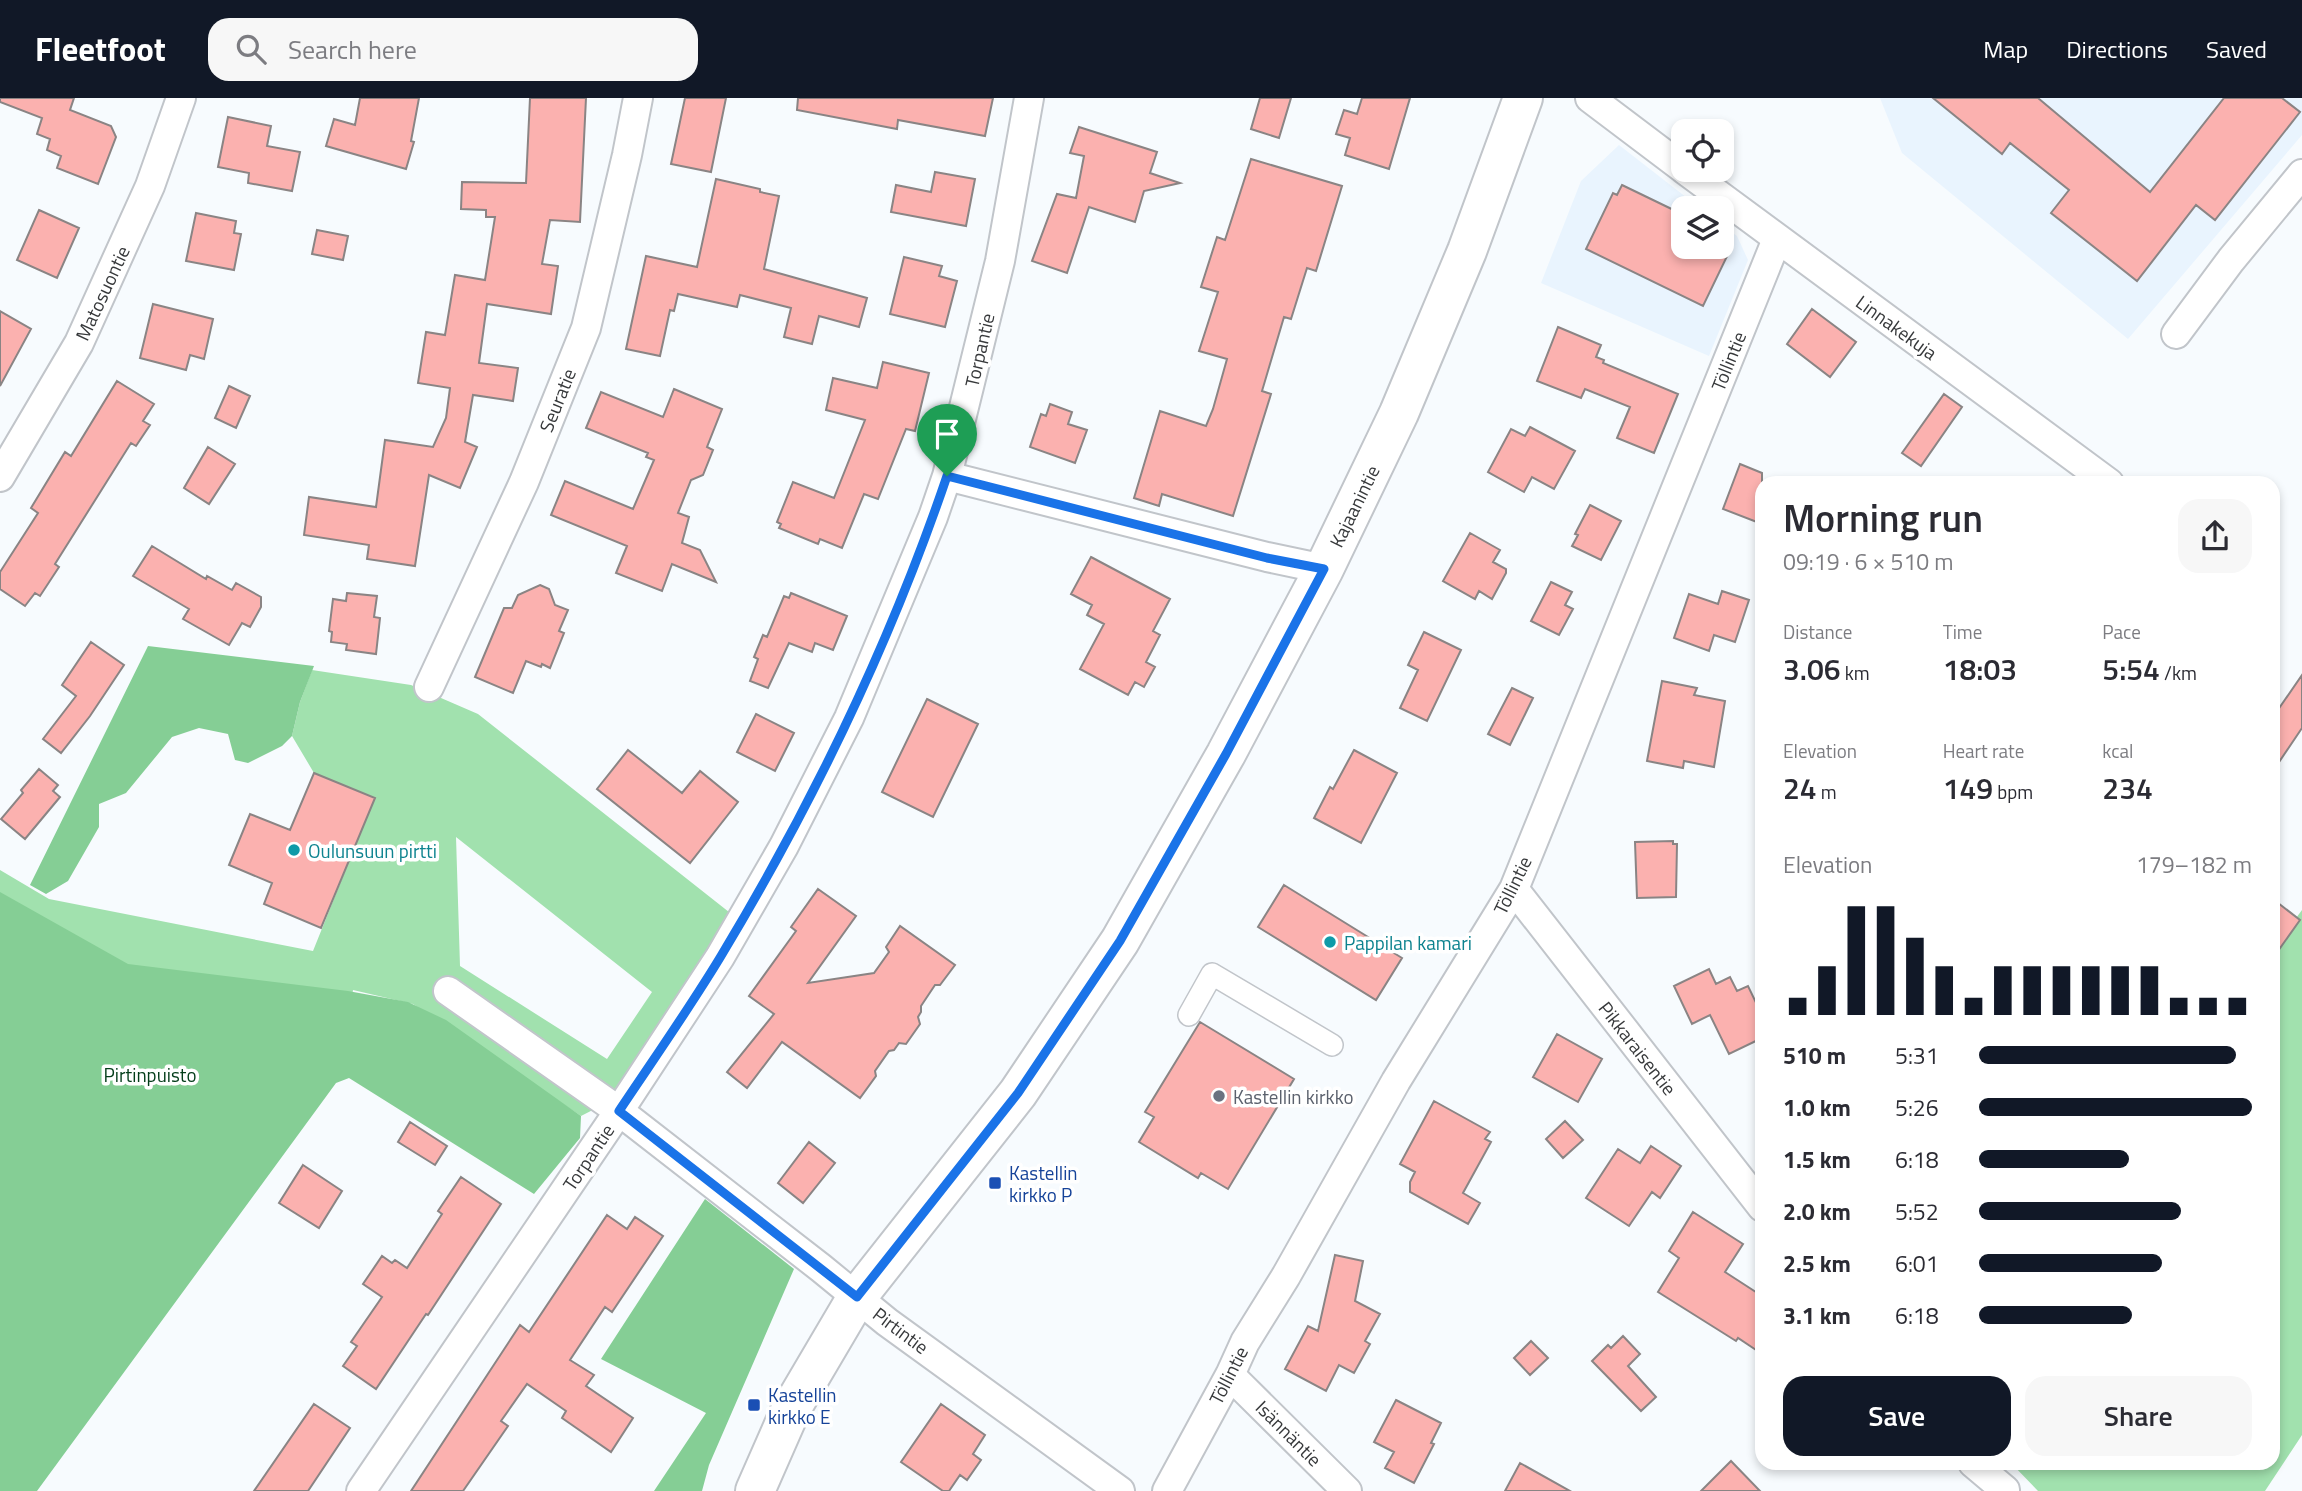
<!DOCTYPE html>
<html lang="en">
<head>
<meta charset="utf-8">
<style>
  body { margin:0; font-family:"Titillium Web",sans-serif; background:#f7f7f7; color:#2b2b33; height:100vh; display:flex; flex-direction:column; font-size:26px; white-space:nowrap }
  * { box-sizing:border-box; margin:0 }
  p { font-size:23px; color:#7c7c81 }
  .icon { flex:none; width:38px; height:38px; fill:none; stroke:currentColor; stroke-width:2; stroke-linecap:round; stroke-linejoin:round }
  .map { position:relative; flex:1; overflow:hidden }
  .details { position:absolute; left:1755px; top:378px; width:525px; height:994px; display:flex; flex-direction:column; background:#fff; border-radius:21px; box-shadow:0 4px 10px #0003 }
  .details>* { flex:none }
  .buttons { position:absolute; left:1671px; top:21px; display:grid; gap:14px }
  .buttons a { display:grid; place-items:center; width:63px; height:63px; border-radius:14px; background:#fff; box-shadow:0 4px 10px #0003; font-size:35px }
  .pin { position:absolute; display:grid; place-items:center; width:60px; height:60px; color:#fff; margin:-72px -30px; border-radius:50% 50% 50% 0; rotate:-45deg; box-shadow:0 0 7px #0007 }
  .pin .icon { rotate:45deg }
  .round { display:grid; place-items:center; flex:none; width:74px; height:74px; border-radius:21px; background:#f7f7f7 }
  .overview { display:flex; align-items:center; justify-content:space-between; height:119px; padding:0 28px }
  h1 { font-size:38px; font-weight:600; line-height:52px }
  .figures { display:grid; grid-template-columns:repeat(3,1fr); gap:10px; height:119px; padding:7px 28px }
  .figures div { display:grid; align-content:center }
  .figures b { font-size:30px; font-weight:600 }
  .figures small { font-size:19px; font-weight:400 }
  .figures p { font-size:19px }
  .chart { height:196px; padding:14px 28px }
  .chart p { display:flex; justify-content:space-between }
  .chart svg { width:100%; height:126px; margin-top:7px; stroke:#111827; stroke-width:6 }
  .button { display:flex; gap:14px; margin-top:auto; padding:14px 28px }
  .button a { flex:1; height:80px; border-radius:21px; background:#111827; color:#fff; font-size:28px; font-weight:600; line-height:80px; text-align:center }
  .button a+a { background:#f7f7f7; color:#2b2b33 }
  ul { padding:0 28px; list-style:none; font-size:23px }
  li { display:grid; grid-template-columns:112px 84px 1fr; align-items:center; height:52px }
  li i { height:18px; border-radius:9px; background:#111827 }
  header { display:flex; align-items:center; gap:42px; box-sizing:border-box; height:98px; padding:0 35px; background:#111827; color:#fff }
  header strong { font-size:33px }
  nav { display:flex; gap:38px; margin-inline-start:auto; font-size:24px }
  .search { width:490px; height:63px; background:#f7f7f7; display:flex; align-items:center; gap:18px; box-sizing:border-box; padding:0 24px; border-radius:21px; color:#7c7c81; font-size:26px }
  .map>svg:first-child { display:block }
  .built { fill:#e9f4fe }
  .green { fill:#a1e1ae; fill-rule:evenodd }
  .forest { fill:#85ce95 }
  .building { fill:#fbb1af; stroke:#8a8484; stroke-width:2 }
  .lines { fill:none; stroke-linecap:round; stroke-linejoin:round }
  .pedestrian-casing { stroke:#c1c5ca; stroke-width:24 }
  .minor-casing { stroke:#c1c5ca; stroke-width:32 }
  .secondary-casing { stroke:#c1c5ca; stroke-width:42 }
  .pedestrian { stroke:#fff; stroke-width:21 }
  .minor { stroke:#fff; stroke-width:28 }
  .secondary { stroke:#fff; stroke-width:38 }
  .route-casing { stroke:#fff; stroke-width:14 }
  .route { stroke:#1a73e8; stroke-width:9 }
  .culture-dot { fill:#0f9aa8; stroke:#fff; stroke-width:2.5 }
  .worship-dot { fill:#6b7280; stroke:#fff; stroke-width:2.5 }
  .transit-dot { fill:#1a4fb4; stroke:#fff; stroke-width:2.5 }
  .labels { text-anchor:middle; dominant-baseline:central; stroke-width:7; stroke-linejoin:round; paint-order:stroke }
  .street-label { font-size:19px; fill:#37393b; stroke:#fff }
  .culture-label { font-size:19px; fill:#0d838f; stroke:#fff; text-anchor:start }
  .park-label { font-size:19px; fill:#033d19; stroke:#fff }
  .worship-label { font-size:19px; fill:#5b616d; stroke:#fff; text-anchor:start }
  .transit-label { font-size:19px; fill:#164399; stroke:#fff; text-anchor:start }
</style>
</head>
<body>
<header>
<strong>Fleetfoot</strong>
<div class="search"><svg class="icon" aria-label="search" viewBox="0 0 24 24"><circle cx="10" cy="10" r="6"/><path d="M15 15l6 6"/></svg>Search here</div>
<nav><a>Map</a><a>Directions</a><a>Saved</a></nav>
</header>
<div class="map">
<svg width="2302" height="1393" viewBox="0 0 2302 1393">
  <rect width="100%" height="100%" fill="#f7fbfe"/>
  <path class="built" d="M1880,0H2302V37L2128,241L1902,55Z
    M1619,47L1700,110H1684V149H1722V127L1737,138L1748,162L1709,258L1541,185L1581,83Z"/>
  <path class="green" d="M312,572L411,587L478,616L734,818L624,996L581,1018L413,906L353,892L341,970L0,1393V772L49,801L313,853L374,701L314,675L292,638L300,604ZM456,739L652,894L607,961L460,868Z
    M2302,812V1337L2265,1393H2038L2011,1365H2273V851Z"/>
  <path class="forest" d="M148,548L314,568L300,604L292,638L282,648L248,665L235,662L228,636L199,630L172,639L126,695L99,706V729L68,783L46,796L30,787Z
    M0,794L128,866L348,893L408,904L446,922L581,1018L580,1040L534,1096L349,980L336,985L37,1393H0Z
    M705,1101L794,1171L709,1367L702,1393H654L706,1315L601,1261Z"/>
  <path class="building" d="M0,0H74L70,12L111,28L116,39L98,86L57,70L61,58L47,52L50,41L37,36L42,20L0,4Z
    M360,0H419L411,43L414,44L406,71L326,48L334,21L355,27Z
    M530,0H586L580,124L550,122L542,166L558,168L551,216L487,206L479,265L518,270L513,303L473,297L465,344L477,349L460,390L429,377L415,468L367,461L369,447L304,437L309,399L376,409L385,342L433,349L446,320L450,290L418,285L426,234L445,237L455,177L485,182L495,119H486V112L461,111L462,84L526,85Z
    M685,0H726L711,74L671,66Z
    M798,0H993L985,38L898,22L897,31L797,12Z
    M1260,0H1291L1279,40L1251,31Z
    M1362,0H1410L1389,71L1345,57L1350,40L1336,36L1344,12L1357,16Z
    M1933,0H2038L2150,94L2224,0H2282L2300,14L2215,122L2196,107L2137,183L2051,115L2069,92L2010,45L2002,56Z
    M228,19L271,28L267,48L300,54L292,93L248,85L249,75L218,69Z
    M1079,29L1157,54L1150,75L1180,85L1144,93L1135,124L1089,109L1067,175L1032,163L1057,96L1076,100L1084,58L1070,55Z
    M1251,61L1342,88L1316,173L1307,170L1291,221L1284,219L1262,293L1271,296L1233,418L1162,396L1159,408L1134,400L1160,313L1206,328L1213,311L1227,261L1199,253L1218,194L1201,189L1217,139L1225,142Z
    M935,74L975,81L966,128L891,114L896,87L931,94Z
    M716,81L760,91V94L779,98L764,171L867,200L859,229L819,218L812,246L784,239L791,210L740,197L737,209L678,196L674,213L670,212L660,258L626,251L646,158L697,169Z
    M1622,87L1684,117V149H1722V136L1727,138L1722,148L1730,152L1703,208L1586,151L1613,95L1617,97Z
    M39,112L79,130L57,180L17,162Z
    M196,115L236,123L234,135L241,136L234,172L186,163Z
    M317,132L348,138L343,162L312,156Z
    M904,159L942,168L939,178L957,183L945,229L890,216Z
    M153,206L213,221L204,261L190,257L186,272L140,260Z
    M1812,211L1856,244L1830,279L1787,246Z
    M0,213L31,231L0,288Z
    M1558,229L1601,247L1596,259L1604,262L1603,265L1678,296L1654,355L1617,340L1630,309L1585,291L1581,300L1537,283Z
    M883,264L929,275L915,333L906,331L878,401L864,396L842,450L820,441L818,446L779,430L781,426L777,424L793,384L834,400L865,322L826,312L833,280L877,290Z
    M117,283L154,306L143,323L150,327L136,348L131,345L55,466L59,469L40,498L35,495L25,508L0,491V474L38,415L31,410L65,354L71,358Z
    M229,288L250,298L236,330L215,320Z
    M674,291L722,311L707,349L713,352L703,377L691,382L678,415L689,419L682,445L700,452L716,484L672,466L662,493L616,475L627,448L551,417L565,383L633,411L654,362L646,359L648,355L586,330L601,294L663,319Z
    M1944,296L1962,309L1921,368L1902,355Z
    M1050,306L1072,314L1068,326L1087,332L1075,365L1030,349L1041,316L1046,318Z
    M1530,329L1575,353L1554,391L1532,379L1524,394L1488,374L1511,331L1525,338Z
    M208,349L235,366L209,406L184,390Z
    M1740,366L1762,375V426L1723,411Z
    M1590,407L1621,423L1601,462L1572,448L1578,437L1575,436Z
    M1470,435L1500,452L1493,464L1506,471V475L1492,501L1479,493L1475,501L1443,483Z
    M152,448L206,481L207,478L232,492L236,485L261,499V509L250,529L242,525L229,547L183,521L189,511L133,478Z
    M1091,459L1170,501L1153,533L1160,537L1146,564L1155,569L1144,589L1135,584L1128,597L1080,571L1104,526L1087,517L1092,507L1071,496Z
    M1551,484L1572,494L1565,507L1573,511L1559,537L1531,523Z
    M540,487L549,491L555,507L568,512L559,533L564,535L550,570L542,566L541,569L526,563L513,595L475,579L504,510H512L518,497Z
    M1722,493L1749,502L1735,544L1714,537L1709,553L1674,540L1689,496L1718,506Z
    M347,495L377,498L374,519L380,520L376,556L346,552L347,546L331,544L332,534L329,533L333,501L346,503Z
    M791,495L847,518L833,552L815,545L812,554L789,545L768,590L750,583L758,561L754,559L763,537L767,539L784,498L789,500Z
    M1424,534L1461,552L1427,623L1400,610L1418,572L1408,567Z
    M91,544L124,567L90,618L61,655L43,641L76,598L62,587Z
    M2302,577V630L2273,673V619Z
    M1662,583L1697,590L1694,597L1725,603L1714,669L1684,663L1683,670L1647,663Z
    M1512,590L1533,600L1510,647L1488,636Z
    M927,601L978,626L933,719L882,694Z
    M756,616L794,635L775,673L737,654Z
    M628,652L682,695L700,673L738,704L690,765L597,691Z
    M1354,652L1397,675L1361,745L1314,720L1330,689L1333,691Z
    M39,671L58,687L53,693L60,699L25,741L1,721L23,695L21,692Z
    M314,675L375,700L321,830L264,806L272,785L229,767L250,716L290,732Z
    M1673,743V746H1677L1676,799L1637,800L1635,744Z
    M1284,787L1402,860L1376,902L1258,829Z
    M818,791L856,818L808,885L874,875L889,854L886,849L900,828L955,867L940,887H935L921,908V914L918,919L920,926L906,946L899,945L894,952L889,953L875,973L876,978L860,1000L782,944L747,990L727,974L774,916L749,898L796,833L791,829Z
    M2273,801L2300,822L2273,860Z
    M1709,871L1716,886L1730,879L1737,893L1748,888L1762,917V940L1729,956L1710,917L1692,926L1674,888Z
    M1200,924L1294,981L1228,1091L1201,1075L1198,1080L1139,1044L1154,1019L1145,1014Z
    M1557,936L1602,961L1578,1004L1533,979Z
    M1434,1003L1490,1034L1485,1041L1491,1044L1463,1095L1480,1105L1468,1126L1410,1094V1084L1415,1074L1400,1066Z
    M1565,1023L1583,1042L1563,1060L1546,1041Z
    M410,1024L447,1048L435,1067L398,1044Z
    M809,1044L835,1065L803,1105L778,1085Z
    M1651,1048L1681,1068L1660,1100L1652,1094L1629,1128L1586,1100L1618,1051L1640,1065Z
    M303,1067L342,1093L319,1130L279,1105Z
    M461,1079L501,1106L428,1217L426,1216L376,1291L343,1268L357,1248L351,1244L382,1199L363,1186L382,1158L392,1165L395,1162L407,1170L442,1116L438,1113Z
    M1693,1114L1743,1146L1725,1174L1762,1198V1256L1738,1240L1736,1243L1658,1194L1679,1160L1669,1153Z
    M607,1117L627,1131L635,1119L663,1138L612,1214L605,1209L570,1262L594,1277L586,1288L633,1320L611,1354L562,1320L566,1313L527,1286L501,1323L508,1328L463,1393H411L520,1227L529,1234Z
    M1335,1157L1363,1163L1355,1203L1380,1216L1365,1243L1370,1246L1354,1275L1339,1267L1326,1293L1285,1271L1308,1228L1318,1233Z
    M1623,1238L1640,1256L1628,1268L1656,1299L1641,1313L1592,1263L1608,1247L1611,1250Z
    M1531,1243L1548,1260L1530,1277L1514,1260Z
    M1396,1302L1441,1325L1431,1345L1434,1346L1414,1385L1385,1370L1394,1354L1374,1344Z
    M314,1306L350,1330L308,1393H254Z
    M941,1306L985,1337L973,1356L981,1362L967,1382L960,1377L949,1393H943L901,1364Z
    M1731,1363L1760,1393H1701Z
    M1520,1365L1570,1393H1505Z"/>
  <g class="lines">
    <defs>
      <path id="pedestrian" d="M1189,917L1212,876L1332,947"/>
      <path id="minor" d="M1590,0L1684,71
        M1685,72L2109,385
        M2176,236L2231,162L2302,76
        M947,378L1267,459L1324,471
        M0,379L79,245L150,88L181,0
        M429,589L524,384L586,230L627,57L638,0
        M1514,791L1762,1109
        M448,893L619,1013L821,1170L887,1224L1120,1393
        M1230,1277L1347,1393
        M1973,1365L2005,1392
        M361,1393L619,1013L720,859L784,748L849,620L933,419L947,378L1000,163L1029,0
        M1167,1393L1230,1277L1245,1244L1286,1178L1396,983L1514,791L1777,141"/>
      <path id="secondary" d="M755,1393L791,1311L857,1199L1018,995L1120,843L1226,656L1324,471L1399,315L1467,153L1523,0"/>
    </defs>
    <use href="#pedestrian" class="pedestrian-casing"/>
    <use href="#minor" class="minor-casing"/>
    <use href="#secondary" class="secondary-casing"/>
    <use href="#pedestrian" class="pedestrian"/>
    <use href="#minor" class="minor"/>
    <use href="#secondary" class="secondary"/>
  </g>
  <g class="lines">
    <defs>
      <path id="route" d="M947,378L1267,460L1324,471L1226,656L1120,843L1018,995L857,1199L619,1013C653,962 689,911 721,858C812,707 890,546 947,378Z"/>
    </defs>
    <use href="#route" class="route-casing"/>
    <use href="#route" class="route"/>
  </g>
  <g class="culture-dot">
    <circle cx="294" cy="752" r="7"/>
    <circle cx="1330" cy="844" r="7"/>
  </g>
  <circle class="worship-dot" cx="1219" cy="998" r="7"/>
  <g class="transit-dot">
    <rect x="988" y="1078" width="14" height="14" rx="3.5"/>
    <rect x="747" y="1300" width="14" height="14" rx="3.5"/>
  </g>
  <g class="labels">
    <g class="street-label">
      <text transform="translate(102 195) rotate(-65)">Matosuontie</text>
      <text transform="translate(1897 229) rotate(36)">Linnakekuja</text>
      <text transform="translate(979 252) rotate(-77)">Torpantie</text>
      <text transform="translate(1728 263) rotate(-68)">Töllintie</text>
      <text transform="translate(557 302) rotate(-68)">Seuratie</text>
      <text transform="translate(1354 408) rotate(-64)">Kajaanintie</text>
      <text transform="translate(1512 787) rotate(-64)">Töllintie</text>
      <text transform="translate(1638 950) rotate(52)">Pikkaraisentie</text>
      <text transform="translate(588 1059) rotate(-56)">Torpantie</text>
      <text transform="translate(901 1232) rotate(37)">Pirtintie</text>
      <text transform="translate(1228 1277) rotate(-63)">Töllintie</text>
      <text transform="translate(1289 1335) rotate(45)">Isännäntie</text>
    </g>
    <g class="culture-label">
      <text x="308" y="752">Oulunsuun pirtti</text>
      <text x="1344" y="844">Pappilan kamari</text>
    </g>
    <g class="park-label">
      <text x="150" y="976">Pirtinpuisto</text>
    </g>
    <g class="worship-label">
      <text x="1233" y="998">Kastellin kirkko</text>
    </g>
    <g class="transit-label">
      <text x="1009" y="1074">Kastellin<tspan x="1009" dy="22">kirkko P</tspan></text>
      <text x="768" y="1296">Kastellin<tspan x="768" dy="22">kirkko E</tspan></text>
    </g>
  </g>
</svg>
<div class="buttons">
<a><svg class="icon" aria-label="locate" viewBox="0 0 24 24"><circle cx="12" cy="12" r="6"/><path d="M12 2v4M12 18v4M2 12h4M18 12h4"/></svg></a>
<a><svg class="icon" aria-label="layers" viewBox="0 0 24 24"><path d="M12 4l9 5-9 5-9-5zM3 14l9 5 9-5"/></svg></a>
</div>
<div class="pin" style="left:947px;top:378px;background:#1e9e55"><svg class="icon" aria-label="arrive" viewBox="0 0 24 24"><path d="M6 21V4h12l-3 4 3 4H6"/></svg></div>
<section class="details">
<div class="overview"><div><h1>Morning run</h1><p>09:19 · 6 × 510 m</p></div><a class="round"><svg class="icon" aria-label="share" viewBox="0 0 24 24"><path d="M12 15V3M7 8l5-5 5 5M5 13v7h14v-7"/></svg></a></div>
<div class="figures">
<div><p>Distance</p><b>3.06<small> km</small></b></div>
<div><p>Time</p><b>18:03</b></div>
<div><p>Pace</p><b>5:54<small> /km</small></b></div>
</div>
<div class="figures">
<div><p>Elevation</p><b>24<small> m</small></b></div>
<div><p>Heart rate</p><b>149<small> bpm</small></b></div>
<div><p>kcal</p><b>234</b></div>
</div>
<div class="chart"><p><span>Elevation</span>179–182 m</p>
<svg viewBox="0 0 160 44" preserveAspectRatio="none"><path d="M5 44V38M15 44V27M25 44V6M35 44V6M45 44V17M55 44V27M65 44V38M75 44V27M85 44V27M95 44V27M105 44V27M115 44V27M125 44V27M135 44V38M145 44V38M155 44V38"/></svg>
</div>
<ul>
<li><b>510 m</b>5:31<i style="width:94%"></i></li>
<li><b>1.0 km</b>5:26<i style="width:100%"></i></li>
<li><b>1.5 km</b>6:18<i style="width:55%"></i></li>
<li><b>2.0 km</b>5:52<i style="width:74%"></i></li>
<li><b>2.5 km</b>6:01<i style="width:67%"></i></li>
<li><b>3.1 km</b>6:18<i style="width:56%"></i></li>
</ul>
<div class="button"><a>Save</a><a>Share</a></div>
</section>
</div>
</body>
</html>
